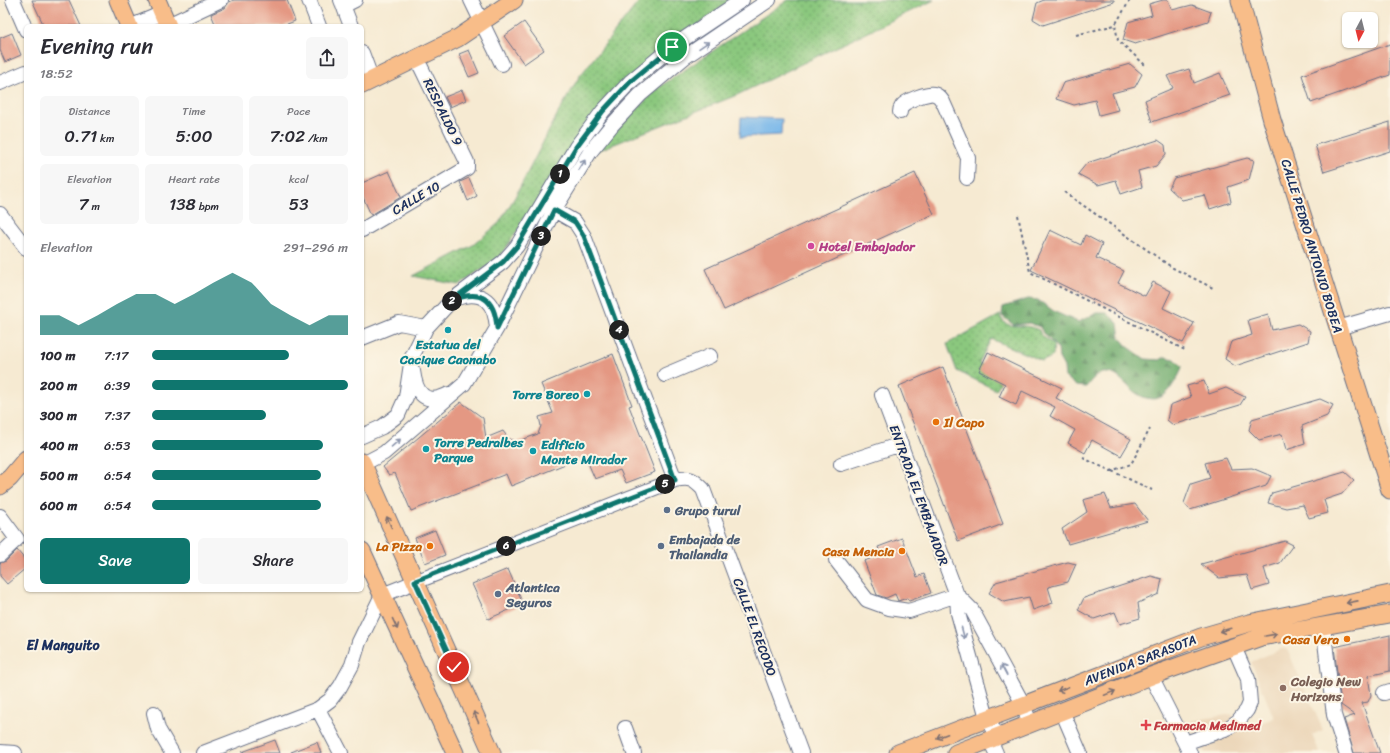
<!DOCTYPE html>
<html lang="en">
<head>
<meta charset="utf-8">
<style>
  body { margin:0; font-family:Sriracha,sans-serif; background:#f7f7f7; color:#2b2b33; height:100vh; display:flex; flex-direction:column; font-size:15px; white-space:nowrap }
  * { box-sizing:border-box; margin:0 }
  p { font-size:13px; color:#7c7c81 }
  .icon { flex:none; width:22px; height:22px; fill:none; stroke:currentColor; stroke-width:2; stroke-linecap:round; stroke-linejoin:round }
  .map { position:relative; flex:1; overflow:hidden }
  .side { position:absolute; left:24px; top:24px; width:340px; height:568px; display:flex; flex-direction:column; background:#fff; border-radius:6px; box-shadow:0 1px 3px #0004 }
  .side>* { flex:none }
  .needle { width:26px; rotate:187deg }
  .fabs { position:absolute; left:1342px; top:12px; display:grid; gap:8px }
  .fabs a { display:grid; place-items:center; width:36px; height:36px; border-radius:6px; background:#fff; box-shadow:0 1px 3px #0004; font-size:20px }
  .pin { position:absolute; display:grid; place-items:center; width:34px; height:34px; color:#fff; margin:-17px; border:2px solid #fff; border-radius:50%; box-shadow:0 1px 4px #0007 }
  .km { position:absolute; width:20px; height:20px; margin:-10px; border-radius:50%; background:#222; color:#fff; font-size:11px; line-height:20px; text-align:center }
  .round { display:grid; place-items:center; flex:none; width:42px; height:42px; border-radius:6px; background:#f7f7f7 }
  .overview { display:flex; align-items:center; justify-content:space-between; height:68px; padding:0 16px }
  h1 { font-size:22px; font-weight:600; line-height:30px }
  .stats { display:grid; grid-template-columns:repeat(3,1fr); gap:6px; height:68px; padding:4px 16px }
  .stats div { display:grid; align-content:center; border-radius:6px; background:#f7f7f7; text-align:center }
  .stats b { font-size:17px; font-weight:600 }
  .stats small { font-size:11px; font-weight:400 }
  .stats p { font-size:11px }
  .chart { height:112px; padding:8px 16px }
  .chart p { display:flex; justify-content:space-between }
  .chart svg { width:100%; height:72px; margin-top:4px; fill:#0f766e; opacity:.7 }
  .action { display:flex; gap:8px; margin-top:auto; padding:8px 16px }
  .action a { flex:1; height:46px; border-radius:6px; background:#0f766e; color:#fff; font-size:16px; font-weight:600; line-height:46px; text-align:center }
  .action a+a { background:#f7f7f7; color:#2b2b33 }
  ul { padding:0 16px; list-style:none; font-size:13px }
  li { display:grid; grid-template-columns:64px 48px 1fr; align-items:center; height:30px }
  li i { height:10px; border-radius:5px; background:#0f766e }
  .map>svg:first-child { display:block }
  .built { fill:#ecd7ba }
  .green { fill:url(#green-dots); stroke:#537c6e }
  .forest { fill:url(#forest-firs); stroke:#466e66 }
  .water { fill:#76b6ea; stroke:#4872a4 }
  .building { fill:#e49883 }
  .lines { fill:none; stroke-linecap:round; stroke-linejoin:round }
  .minor-casing { stroke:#687087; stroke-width:16 }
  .major-casing { stroke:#687087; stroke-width:19 }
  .path { stroke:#687087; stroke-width:2; stroke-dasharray:3 3; stroke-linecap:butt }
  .minor { stroke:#fff; stroke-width:14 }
  .major { stroke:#f8bd89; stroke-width:17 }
  .oneway { stroke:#8d97ae }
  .oneway2 { stroke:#7e6f71 }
  .route-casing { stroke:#fff; stroke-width:8 }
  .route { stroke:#0f766e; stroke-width:5 }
  .hotel-dot { fill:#d1479c; stroke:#fcf5e5; stroke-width:1.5 }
  .culture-dot { fill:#0f9aa8; stroke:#fcf5e5; stroke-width:1.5 }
  .food-dot { fill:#e8710a; stroke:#fcf5e5; stroke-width:1.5 }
  .service-dot { fill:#5c6f8a; stroke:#fcf5e5; stroke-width:1.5 }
  .education-dot { fill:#8d6e63; stroke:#fcf5e5; stroke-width:1.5 }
  .health-dot { fill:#e0444e; stroke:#fcf5e5; stroke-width:1.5 }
  .labels { text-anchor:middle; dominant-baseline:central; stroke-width:4; stroke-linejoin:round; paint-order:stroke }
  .street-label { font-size:13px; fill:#1b2f5e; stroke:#fcf5e5 }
  .hotel-label { font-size:13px; font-weight:bold; fill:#b23c85; stroke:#fcf5e5; text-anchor:start }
  .culture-label { font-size:13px; font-weight:bold; fill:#0d838f; stroke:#fcf5e5; text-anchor:start }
  .food-label { font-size:13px; font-weight:bold; fill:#c56008; stroke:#fcf5e5; text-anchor:end }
  .service-label { font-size:13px; font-weight:bold; fill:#4e5e75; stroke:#fcf5e5; text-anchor:start }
  .education-label { font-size:13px; font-weight:bold; fill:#785e54; stroke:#fcf5e5; text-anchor:start }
  .health-label { font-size:13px; font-weight:bold; fill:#be3a42; stroke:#fcf5e5; text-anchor:start }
  .neighbourhood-label { font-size:14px; font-weight:bold; fill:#1b2f5e; stroke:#fcf5e5 }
</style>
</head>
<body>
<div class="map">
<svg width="1390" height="753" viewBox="0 0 1390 753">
  <defs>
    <pattern id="green-dots" width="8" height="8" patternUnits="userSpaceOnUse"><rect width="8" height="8" fill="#8bc87e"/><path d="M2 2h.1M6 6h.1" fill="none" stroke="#71a36a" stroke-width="1.8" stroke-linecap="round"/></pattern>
    <pattern id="forest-firs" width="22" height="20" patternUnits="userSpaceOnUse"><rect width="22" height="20" fill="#70ac6d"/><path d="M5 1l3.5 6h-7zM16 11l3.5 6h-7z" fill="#5b8c5d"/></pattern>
  </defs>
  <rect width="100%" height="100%" fill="#fcf5e5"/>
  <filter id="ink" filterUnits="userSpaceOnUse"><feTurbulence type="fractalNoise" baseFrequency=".025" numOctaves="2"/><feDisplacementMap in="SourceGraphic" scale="8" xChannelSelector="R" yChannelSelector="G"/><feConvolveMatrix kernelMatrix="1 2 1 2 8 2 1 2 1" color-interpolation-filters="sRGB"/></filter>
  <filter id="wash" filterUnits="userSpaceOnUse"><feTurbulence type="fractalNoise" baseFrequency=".012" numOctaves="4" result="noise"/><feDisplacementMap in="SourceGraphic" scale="16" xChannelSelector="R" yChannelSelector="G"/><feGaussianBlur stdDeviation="0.9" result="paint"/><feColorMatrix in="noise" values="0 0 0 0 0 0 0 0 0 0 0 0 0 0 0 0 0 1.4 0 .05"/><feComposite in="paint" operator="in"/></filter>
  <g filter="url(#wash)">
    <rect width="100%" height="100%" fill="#f6ead2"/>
    <path class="built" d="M1286,647L1323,730L1312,735L1320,753H1205L1191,721L1232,714L1240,730L1274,718L1251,662Z"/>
    <path class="green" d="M640,0H731L618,87L497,260L459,285L413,276L473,245L499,223L515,197L557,115L579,77Z
      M788,0H934L737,95L597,151L655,90Z
      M1000,315C1005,330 1018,324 1030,327C1033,327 1036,329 1039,330L1041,335L1053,344C1054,357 1054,357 1042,361L991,339L979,363L1004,376L996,390L957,371L947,344Z"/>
    <path class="forest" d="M1028,299L1038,300L1055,312L1078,322L1097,313H1107L1118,323L1120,338L1127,346L1145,359L1160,360L1165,357L1175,359L1182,366C1181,374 1175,381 1171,388C1162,401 1149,402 1136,393C1124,385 1119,371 1102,373C1096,374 1090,382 1086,387L1076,386L1065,377L1064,367L1059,358L1058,349L1042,331L1040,327L1029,323L1014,325L1002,316L1003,307Z"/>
    <path class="water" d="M741,117L782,119L781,135L740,137Z"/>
    <g id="blocks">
      <path class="building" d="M32,0H69L81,26H44Z
        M234,0H287L295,21L282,26H216L211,14L225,8L229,2Z
        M1044,0H1114V2L1043,25L1033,19L1037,3Z
        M1163,0H1168L1172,10L1192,5L1211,12L1208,21L1135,44L1123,40L1128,22L1152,15L1149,4Z
        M524,22L544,50L524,64L504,36Z
        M12,33L21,55L5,62L0,50V38Z
        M1390,44V75L1311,103L1302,75Z
        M469,50L479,73L469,77L459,54Z
        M1130,64L1142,74L1135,87L1112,93L1118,110L1099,115L1095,100L1074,105L1056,99L1063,83Z
        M1189,69L1194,83L1220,73L1230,95L1152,122L1145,100L1173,88L1167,76Z
        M462,90L466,100L450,107L445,97Z
        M1390,122V151L1324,172L1315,145Z
        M1158,140L1165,145L1166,154L1156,166L1138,171L1142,187L1121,194L1116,180L1098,185L1078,174L1087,163Z
        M1247,158L1254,160L1249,180L1228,187L1231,202L1210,209L1205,195L1182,200L1169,188L1174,178Z
        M389,171L401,197L371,215L362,195V183Z
        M915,173L934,214L724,310L705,269Z
        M469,178L477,196L468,201L460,182Z
        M1050,230L1081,245L1085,235L1102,244L1096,258L1124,271L1118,283L1145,296L1153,282L1171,291L1163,308L1194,323L1183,343L1031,270Z
        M1268,314L1272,330L1298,324L1310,331L1308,342L1235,366L1225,359L1231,342L1252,335L1248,320Z
        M988,352L1062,388L1056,398L1131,439L1121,456L1092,440L1085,453L1068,443L1075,430L1050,416L1055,407L1022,391L1016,405L999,397L1005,384L979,371Z
        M613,354L632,405L629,406L655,472L626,483L620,470L595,479L585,456L511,486L506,474L411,511L395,473L389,475L383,467L461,402L483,418L486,438L503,431L508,438L516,442L538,434L541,426L539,417L553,413L541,384Z
        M943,367L1003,524L958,541L899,386Z
        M1204,381L1209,394L1226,388L1245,397L1240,405L1173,425L1167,420L1170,405L1191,397L1187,386Z
        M1320,399L1333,405L1327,416L1302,426L1305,444L1286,450L1282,434L1259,440L1249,430L1252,419Z
        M1226,458L1231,469L1252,468L1271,476L1266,486L1190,510L1184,503L1191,484L1210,478L1205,463Z
        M1345,472L1354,480L1342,494L1324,500L1328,513L1309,518L1303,505L1286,508L1268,503L1272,493Z
        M1105,494L1111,508L1135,504L1148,521L1068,544L1062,529L1087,512L1083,500Z
        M435,530L445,555L425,563L415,538Z
        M902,538L917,577L924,574L931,593L909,601L907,598L898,601L895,594L886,598L877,595L864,561L881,555L878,547Z
        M1285,541L1293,545L1280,563L1264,568L1269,585L1252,590L1247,575L1219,578L1201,564Z
        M17,550L26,561V568L7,584L0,576V563L6,561Z
        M1068,562L1076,564L1068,582L1048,587L1053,603L1033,610L1029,597L1004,602L989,593L996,582Z
        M508,569L523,604L488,619L472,584Z
        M1151,576L1162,579L1159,594L1138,603L1140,618L1120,624L1115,612L1094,619L1078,610L1084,598Z
        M1390,635V671L1368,676L1371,695L1368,702L1362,703L1380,753H1354L1344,719L1355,715L1341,705L1334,647Z
        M275,740L280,753H242V752Z
        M317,742L321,753H291V752Z"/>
    </g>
  </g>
  <g filter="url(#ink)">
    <use href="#blocks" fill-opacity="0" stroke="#687087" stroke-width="1"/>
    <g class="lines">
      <defs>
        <path id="minor" d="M13,0L26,30
          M309,0L319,26
          M341,0L351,26
          M471,0L502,64
          M343,6L355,0
          M168,25L221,0
          M132,26L163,13
          M362,53L372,80
          M0,83L26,72
          M900,112C900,110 900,109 902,106C905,101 928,92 934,94C939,95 941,99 943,102L968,158L967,178
          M554,210L575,222L584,236L675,480
          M0,214L26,248
          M362,230L467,168V162L417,59
          M457,298C484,289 495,303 497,328
          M1338,328L1390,313
          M362,338L399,323L426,328
          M413,371C416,394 425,406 449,394
          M665,375L710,356
          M882,395L957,595L958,613L987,718L992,728L1000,736
          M362,436L382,427L398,415L406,397L412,357L426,328L451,301L503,262L517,246L576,147L603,111L630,82L672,47L742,0
          M363,464L384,453L464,384L497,328L554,210L590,152L612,125L640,95L685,57L769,0
          M841,464L901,444
          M0,516L17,539L0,555
          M836,560L867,600L889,608L909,611L957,595
          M957,595L972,610L1023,704L1027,715L1026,726
          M1323,626L1334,715L1346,753
          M1151,676L1190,753
          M1384,693L1390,691
          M318,709L341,753
          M1062,711L1080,753
          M154,713L158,729L172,753
          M625,728L634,753
          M990,740L996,753
          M1185,743L1228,728L1238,721L1247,710L1250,703L1248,679L1234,647
          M0,752L15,753
          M203,753L318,709L330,700L340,687L352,665L359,642L382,595L675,480C690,477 693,479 703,489L801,753"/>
        <path id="major" d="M118,0L129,26
          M157,0L168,26
          M1240,0L1272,120L1390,490
          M362,85L458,38L514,0
          M362,462L492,753
          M0,486L10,478L26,459
          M362,551L455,753
          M898,753L1201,637L1249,623L1390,594
          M956,753L1151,676L1261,637L1390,614"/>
      </defs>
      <use href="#minor" class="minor-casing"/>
      <use href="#major" class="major-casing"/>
      <path class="path" d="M1130,0L1115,25L1118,40L1145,65
        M1076,35L1115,25
        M1064,192L1173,268L1215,289
        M1018,215L1030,272L1185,350
        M1083,458L1111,471L1131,464L1150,429
        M1112,471L1152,490"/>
      <use href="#minor" class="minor"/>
      <use href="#major" class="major"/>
    </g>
    <defs><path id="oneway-shaft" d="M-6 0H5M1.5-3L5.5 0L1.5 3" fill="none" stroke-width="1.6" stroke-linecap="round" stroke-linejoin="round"/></defs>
    <g class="oneway">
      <use href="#oneway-shaft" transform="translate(704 45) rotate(-34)"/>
      <use href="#oneway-shaft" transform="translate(582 165) rotate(-58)"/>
      <use href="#oneway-shaft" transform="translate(396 443) rotate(-41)"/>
      <use href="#oneway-shaft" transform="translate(963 633) rotate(75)"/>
      <use href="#oneway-shaft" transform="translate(1004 670) rotate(-118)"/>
    </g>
    <g class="oneway2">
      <use href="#oneway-shaft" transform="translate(389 522) rotate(-114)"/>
      <use href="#oneway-shaft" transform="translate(1352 602) rotate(169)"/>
      <use href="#oneway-shaft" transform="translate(395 624) rotate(65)"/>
      <use href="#oneway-shaft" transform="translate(1225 630) rotate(164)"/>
      <use href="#oneway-shaft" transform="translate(1271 635) rotate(-10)"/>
      <use href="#oneway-shaft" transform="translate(1063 689) rotate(159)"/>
      <use href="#oneway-shaft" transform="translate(1110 693) rotate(-22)"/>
      <use href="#oneway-shaft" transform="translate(476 717) rotate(-114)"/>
      <use href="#oneway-shaft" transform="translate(942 736) rotate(159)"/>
    </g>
  </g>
  <g class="lines" filter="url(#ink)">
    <defs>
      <path id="route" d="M454,667L415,581L675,480L584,236L575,222L554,210L497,328C495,298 480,288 451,301L503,262L517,246L576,147L603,111L630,82L672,47"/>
    </defs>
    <use href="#route" class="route-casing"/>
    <use href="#route" class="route"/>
  </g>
  <circle class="hotel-dot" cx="811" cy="246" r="4"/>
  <g class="culture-dot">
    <circle cx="448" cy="330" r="4"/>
    <circle cx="587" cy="394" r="4"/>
    <circle cx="426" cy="449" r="4"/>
    <circle cx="533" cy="451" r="4"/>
  </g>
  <g class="food-dot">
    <circle cx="936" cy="422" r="4"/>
    <circle cx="430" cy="546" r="4"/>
    <circle cx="902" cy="551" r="4"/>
    <circle cx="1347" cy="639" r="4"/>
  </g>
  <g class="service-dot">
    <circle cx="667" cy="510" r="4"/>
    <circle cx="661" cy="546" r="4"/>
    <circle cx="498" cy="594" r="4"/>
  </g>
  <circle class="education-dot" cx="1283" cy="688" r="4"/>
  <path class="health-dot" d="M1144 719h4v4h4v4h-4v4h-4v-4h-4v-4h4z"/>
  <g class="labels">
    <g class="street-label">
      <text transform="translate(443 112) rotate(64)">RESPALDO 9</text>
      <text transform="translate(416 198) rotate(-30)">CALLE 10</text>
      <text transform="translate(1312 246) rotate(73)">CALLE PEDRO ANTONIO BOBEA</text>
      <text transform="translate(919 495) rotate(70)">ENTRADA EL EMBAJADOR</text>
      <text transform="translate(755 627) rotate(70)">CALLE EL RECODO</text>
      <text transform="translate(1140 660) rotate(-21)">AVENIDA SARASOTA</text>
    </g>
    <g class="hotel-label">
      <text x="819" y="246">Hotel Embajador</text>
    </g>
    <g class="culture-label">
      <text x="448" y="344" text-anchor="middle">Estatua del<tspan x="448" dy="15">Cacique Caonabo</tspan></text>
      <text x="579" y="394" text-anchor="end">Torre Boreo</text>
      <text x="434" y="442">Torre Pedralbes<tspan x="434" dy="15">Parque</tspan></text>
      <text x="541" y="444">Edificio<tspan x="541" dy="15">Monte Mirador</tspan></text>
    </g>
    <g class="food-label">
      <text x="944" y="422" text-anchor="start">Il Capo</text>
      <text x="422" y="546">La Pizza</text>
      <text x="894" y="551">Casa Mencia</text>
      <text x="1339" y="639">Casa Vera</text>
    </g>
    <g class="service-label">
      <text x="675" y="510">Grupo turul</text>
      <text x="669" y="539">Embajada de<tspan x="669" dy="15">Thailandia</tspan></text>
      <text x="506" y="587">Atlantica<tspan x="506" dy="15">Seguros</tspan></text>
    </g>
    <g class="education-label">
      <text x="1291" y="681">Colegio New<tspan x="1291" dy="15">Horizons</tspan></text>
    </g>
    <g class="health-label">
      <text x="1154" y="725">Farmacia Medimed</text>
    </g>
    <g class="neighbourhood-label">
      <text x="63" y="645">El Manguito</text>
    </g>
  </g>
</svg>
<div class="fabs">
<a><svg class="needle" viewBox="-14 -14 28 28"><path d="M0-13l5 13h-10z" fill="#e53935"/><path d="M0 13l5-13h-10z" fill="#7c7c81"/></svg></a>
</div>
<div class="pin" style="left:672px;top:47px;background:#1e9e55"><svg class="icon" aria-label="arrive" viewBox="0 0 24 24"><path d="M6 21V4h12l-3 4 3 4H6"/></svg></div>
<div class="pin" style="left:454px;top:667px;background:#d93025"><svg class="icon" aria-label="check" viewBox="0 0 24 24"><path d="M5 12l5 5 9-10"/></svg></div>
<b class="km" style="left:560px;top:174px">1</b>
<b class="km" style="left:452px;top:301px">2</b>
<b class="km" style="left:541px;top:236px">3</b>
<b class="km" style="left:619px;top:330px">4</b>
<b class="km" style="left:665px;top:484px">5</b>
<b class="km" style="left:506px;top:546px">6</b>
<section class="side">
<div class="overview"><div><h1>Evening run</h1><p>18:52</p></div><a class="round"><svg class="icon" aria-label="share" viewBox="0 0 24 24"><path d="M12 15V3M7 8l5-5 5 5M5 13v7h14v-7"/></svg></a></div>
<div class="stats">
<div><p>Distance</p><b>0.71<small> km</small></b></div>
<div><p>Time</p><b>5:00</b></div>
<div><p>Pace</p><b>7:02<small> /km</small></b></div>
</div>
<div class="stats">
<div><p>Elevation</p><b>7<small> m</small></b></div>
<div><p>Heart rate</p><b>138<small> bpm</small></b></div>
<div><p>kcal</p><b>53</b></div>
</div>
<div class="chart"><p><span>Elevation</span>291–296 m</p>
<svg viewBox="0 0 160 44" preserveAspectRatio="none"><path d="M0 44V32L10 32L20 38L30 32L40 25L50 19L60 19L70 25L80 19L90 12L100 6L110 12L120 25L130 32L140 38L150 32L160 32V44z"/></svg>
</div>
<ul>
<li><b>100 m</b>7:17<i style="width:70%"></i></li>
<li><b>200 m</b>6:39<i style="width:100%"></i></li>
<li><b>300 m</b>7:37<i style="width:58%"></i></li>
<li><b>400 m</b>6:53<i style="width:87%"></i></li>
<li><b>500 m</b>6:54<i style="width:86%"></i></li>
<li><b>600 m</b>6:54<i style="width:86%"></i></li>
</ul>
<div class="action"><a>Save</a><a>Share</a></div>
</section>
</div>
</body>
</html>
